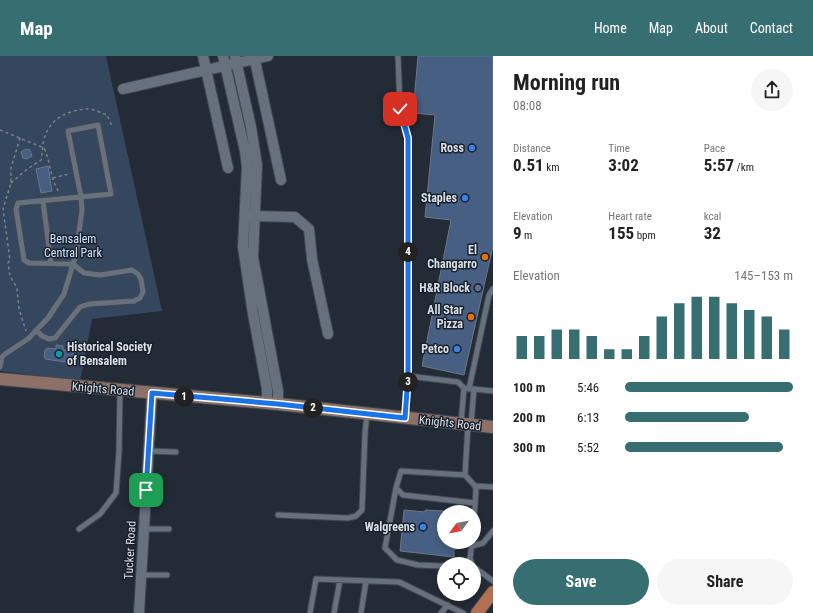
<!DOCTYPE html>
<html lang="en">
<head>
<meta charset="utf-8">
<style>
  body { margin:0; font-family:"Roboto Condensed",sans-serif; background:#f6f6f6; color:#222; height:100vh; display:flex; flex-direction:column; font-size:15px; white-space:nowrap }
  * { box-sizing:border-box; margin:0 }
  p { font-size:13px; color:#767676 }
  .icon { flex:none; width:22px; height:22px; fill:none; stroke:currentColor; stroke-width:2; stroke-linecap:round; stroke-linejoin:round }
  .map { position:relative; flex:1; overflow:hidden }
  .sheet { display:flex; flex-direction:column; background:#fff; width:320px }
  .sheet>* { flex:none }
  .needle { width:26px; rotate:237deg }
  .tools { position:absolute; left:437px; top:449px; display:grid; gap:8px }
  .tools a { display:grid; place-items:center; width:44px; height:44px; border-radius:50%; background:#fff; box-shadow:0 2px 6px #0003; font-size:20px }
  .pin { position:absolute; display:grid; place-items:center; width:34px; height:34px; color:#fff; margin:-17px; border-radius:8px; box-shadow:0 2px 6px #0006 }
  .km { position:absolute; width:20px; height:20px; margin:-10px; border-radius:50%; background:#222; color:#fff; font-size:11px; line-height:20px; text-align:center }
  .round { display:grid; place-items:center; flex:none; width:42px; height:42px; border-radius:21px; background:#f6f6f6 }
  .summary { display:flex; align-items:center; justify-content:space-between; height:68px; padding:0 20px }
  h1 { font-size:22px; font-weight:700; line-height:30px }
  .figures { display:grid; grid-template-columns:repeat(3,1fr); gap:6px; height:68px; padding:4px 20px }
  .figures div { display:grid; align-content:center }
  .figures b { font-size:17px; font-weight:700 }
  .figures small { font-size:11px; font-weight:400 }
  .figures p { font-size:11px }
  .chart { height:112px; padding:8px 20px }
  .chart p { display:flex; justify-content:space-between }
  .chart svg { width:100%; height:72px; margin-top:4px; stroke:#376e72; stroke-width:6 }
  .cta { display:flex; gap:8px; margin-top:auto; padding:8px 20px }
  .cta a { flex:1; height:46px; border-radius:24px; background:#376e72; color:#fff; font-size:16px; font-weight:700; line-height:46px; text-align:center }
  .cta a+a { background:#f6f6f6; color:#222 }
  ul { padding:0 20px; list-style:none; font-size:13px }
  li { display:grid; grid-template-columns:64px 48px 1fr; align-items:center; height:30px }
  li i { height:10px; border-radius:5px; background:#376e72 }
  header { display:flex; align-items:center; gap:24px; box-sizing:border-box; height:56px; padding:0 20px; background:#376e72; color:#fff }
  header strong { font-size:19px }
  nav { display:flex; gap:22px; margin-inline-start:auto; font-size:14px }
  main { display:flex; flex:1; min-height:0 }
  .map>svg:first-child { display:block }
  .green { fill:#35475f }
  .building { fill:#465f82; stroke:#6d7784 }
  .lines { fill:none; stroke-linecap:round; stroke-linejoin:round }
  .lane-casing { stroke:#414851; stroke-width:7 }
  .street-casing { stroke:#414851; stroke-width:12 }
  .secondary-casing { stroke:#414851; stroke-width:14 }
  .primary-casing { stroke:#414851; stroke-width:14 }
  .path { stroke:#7a818a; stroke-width:1.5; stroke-dasharray:3 3; stroke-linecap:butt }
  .lane { stroke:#67717e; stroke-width:5 }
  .street { stroke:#67717e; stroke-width:10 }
  .secondary { stroke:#8d7169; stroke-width:12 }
  .primary { stroke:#b37053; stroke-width:12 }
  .route-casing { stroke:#fff; stroke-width:8 }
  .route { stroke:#1a73e8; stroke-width:5 }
  .shop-dot { fill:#3f7fe0; stroke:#19212c; stroke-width:1.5 }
  .food-dot { fill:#e8710a; stroke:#19212c; stroke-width:1.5 }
  .service-dot { fill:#5c6f8a; stroke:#19212c; stroke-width:1.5 }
  .culture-dot { fill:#0f9aa8; stroke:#19212c; stroke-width:1.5 }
  .labels { text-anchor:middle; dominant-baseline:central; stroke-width:3; stroke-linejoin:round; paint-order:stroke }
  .poi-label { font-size:12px; font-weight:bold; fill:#d9dfe6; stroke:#19212c; text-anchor:end }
  .park-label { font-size:12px; fill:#d1e2fa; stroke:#19212c }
  .street-label { font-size:12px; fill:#d9dfe6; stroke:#19212c }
</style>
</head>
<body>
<header>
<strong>Map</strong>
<nav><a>Home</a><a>Map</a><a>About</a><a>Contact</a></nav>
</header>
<main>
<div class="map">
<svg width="493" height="557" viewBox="0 0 493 557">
  <rect width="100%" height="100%" fill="#232b36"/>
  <path class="green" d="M0,0H106L162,255L92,263L80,325L0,315Z"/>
  <path class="building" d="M418,0H493V190L464,319L422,310L451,164L425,161L435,59L413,57Z
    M26,93L30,94L32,100L27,103L23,102L21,96Z
    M48,110L52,135L41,137L36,113Z
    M56,289L63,290V294L74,295L72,307L45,303L46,302L44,301L45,294H47V292L56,293Z
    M404,454L425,456V454L444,455V486H458V493H454V501L400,495Z"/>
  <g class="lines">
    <defs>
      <path id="lane" d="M398,0L400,53L408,82V320L405,361
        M43,145L51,207
        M0,311L2,301L5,298L28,283L48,262L64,238L76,198L82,154L81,141L68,75L98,69L111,138C80,141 49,144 18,147L16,153L24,204L29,207L73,208L84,217L100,219L132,214L138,218L141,223L143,236L140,242L134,245L89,248L80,251L55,282L49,283L42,280L36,274
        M408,320L458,326L464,332L493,335
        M469,333L489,239L493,233
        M461,367L464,332
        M471,368L474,333
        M468,369L465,419L475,430L476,434L474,463
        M149,395L176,396
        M465,419L401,415L396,432L403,439L475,447
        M475,430L493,431
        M396,432L385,492L397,504L418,509L444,510
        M278,459L348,462L356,460L362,454L365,377L367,358
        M79,473L100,458L116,437L119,396L120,334
        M144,473H169
        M472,486L470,502L472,508
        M472,490L483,487L493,475
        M474,511L493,525
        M142,519H167
        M310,557L316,523L399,526L463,557
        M334,557L340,524
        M361,557L366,525
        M441,557L448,549"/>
      <path id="street" d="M203,0L228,112
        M223,0L245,95L247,111L243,191L253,258L267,333V347
        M235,0L251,71L257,109L253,201L278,335V348
        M254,0L281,124
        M123,33L268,0
        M249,160L295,161L309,173L312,203L328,278
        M139,557L152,337"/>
      <path id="secondary" d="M0,323L278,348L493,371"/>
      <path id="primary" d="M477,557L493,536"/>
    </defs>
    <use href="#lane" class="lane-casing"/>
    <use href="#street" class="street-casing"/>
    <use href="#secondary" class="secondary-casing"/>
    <use href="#primary" class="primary-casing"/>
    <path class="path" d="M0,74L44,92C51,106 50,123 59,136
      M20,82L11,112V127L3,153L10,204L8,207L10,220L17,232L19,253L26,275
      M53,122L69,118
      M11,127L26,114L41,104C43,96 42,88 45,80C51,62 69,54 87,53C94,53 101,57 107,59L112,70"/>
    <use href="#lane" class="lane"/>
    <use href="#street" class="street"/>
    <use href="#secondary" class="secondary"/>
    <use href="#primary" class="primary"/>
  </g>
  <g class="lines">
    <defs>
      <path id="route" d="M146,434L152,337L278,348L405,362L408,320V82L400,53"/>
    </defs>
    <use href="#route" class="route-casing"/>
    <use href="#route" class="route"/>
  </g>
  <g class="shop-dot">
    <circle cx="472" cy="92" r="4"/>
    <circle cx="465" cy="142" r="4"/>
    <circle cx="457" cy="293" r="4"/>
    <circle cx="423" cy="471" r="4"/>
  </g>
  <g class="food-dot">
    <circle cx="485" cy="201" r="4"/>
    <circle cx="471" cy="261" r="4"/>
  </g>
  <circle class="service-dot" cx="478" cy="232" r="4"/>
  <circle class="culture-dot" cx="59" cy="298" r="4"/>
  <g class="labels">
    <g class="poi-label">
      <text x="464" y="92">Ross</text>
      <text x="457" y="142">Staples</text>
      <text x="477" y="194">El<tspan x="477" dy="14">Changarro</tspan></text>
      <text x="470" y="232">H&amp;R Block</text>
      <text x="463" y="254">All Star<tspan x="463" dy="14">Pizza</tspan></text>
      <text x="67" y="291" text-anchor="start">Historical Society<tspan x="67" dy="14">of Bensalem</tspan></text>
      <text x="449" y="293">Petco</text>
      <text x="415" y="471">Walgreens</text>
    </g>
    <g class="park-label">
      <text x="73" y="183">Bensalem<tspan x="73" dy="14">Central Park</tspan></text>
    </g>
    <g class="street-label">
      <text transform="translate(103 333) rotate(5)">Knights Road</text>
      <text transform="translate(450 367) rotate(6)">Knights Road</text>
      <text transform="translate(130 494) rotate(-87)">Tucker Road</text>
    </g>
  </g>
</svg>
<div class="tools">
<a><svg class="needle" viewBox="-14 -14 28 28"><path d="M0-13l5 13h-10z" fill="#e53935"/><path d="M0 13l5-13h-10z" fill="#767676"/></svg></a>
<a><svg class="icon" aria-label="locate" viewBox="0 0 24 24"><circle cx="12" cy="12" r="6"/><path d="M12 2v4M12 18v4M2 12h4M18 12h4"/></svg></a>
</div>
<div class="pin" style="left:146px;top:434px;background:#1e9e55"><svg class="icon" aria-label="arrive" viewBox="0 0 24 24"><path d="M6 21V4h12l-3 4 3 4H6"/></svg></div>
<div class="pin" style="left:400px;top:53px;background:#d93025"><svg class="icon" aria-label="check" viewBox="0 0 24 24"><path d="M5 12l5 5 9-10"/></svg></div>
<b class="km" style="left:184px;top:341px">1</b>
<b class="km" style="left:313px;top:352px">2</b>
<b class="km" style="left:408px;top:326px">3</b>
<b class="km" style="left:408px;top:196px">4</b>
</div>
<section class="sheet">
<div class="summary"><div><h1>Morning run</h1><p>08:08</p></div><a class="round"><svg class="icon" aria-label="share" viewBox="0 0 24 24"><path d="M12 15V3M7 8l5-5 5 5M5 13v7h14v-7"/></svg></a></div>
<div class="figures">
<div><p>Distance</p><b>0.51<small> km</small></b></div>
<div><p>Time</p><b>3:02</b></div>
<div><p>Pace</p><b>5:57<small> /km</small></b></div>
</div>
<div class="figures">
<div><p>Elevation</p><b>9<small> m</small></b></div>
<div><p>Heart rate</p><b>155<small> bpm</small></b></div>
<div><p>kcal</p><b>32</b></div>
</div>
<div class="chart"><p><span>Elevation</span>145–153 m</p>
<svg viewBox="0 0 160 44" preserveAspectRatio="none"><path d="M5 44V30M15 44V30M25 44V26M35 44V26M45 44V30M55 44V38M65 44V38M75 44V30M85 44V18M95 44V10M105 44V6M115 44V6M125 44V10M135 44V14M145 44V18M155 44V26"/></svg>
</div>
<ul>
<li><b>100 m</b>5:46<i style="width:100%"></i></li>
<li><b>200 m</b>6:13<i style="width:74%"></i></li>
<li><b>300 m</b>5:52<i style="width:94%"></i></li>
</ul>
<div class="cta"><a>Save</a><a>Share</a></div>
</section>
</main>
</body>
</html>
